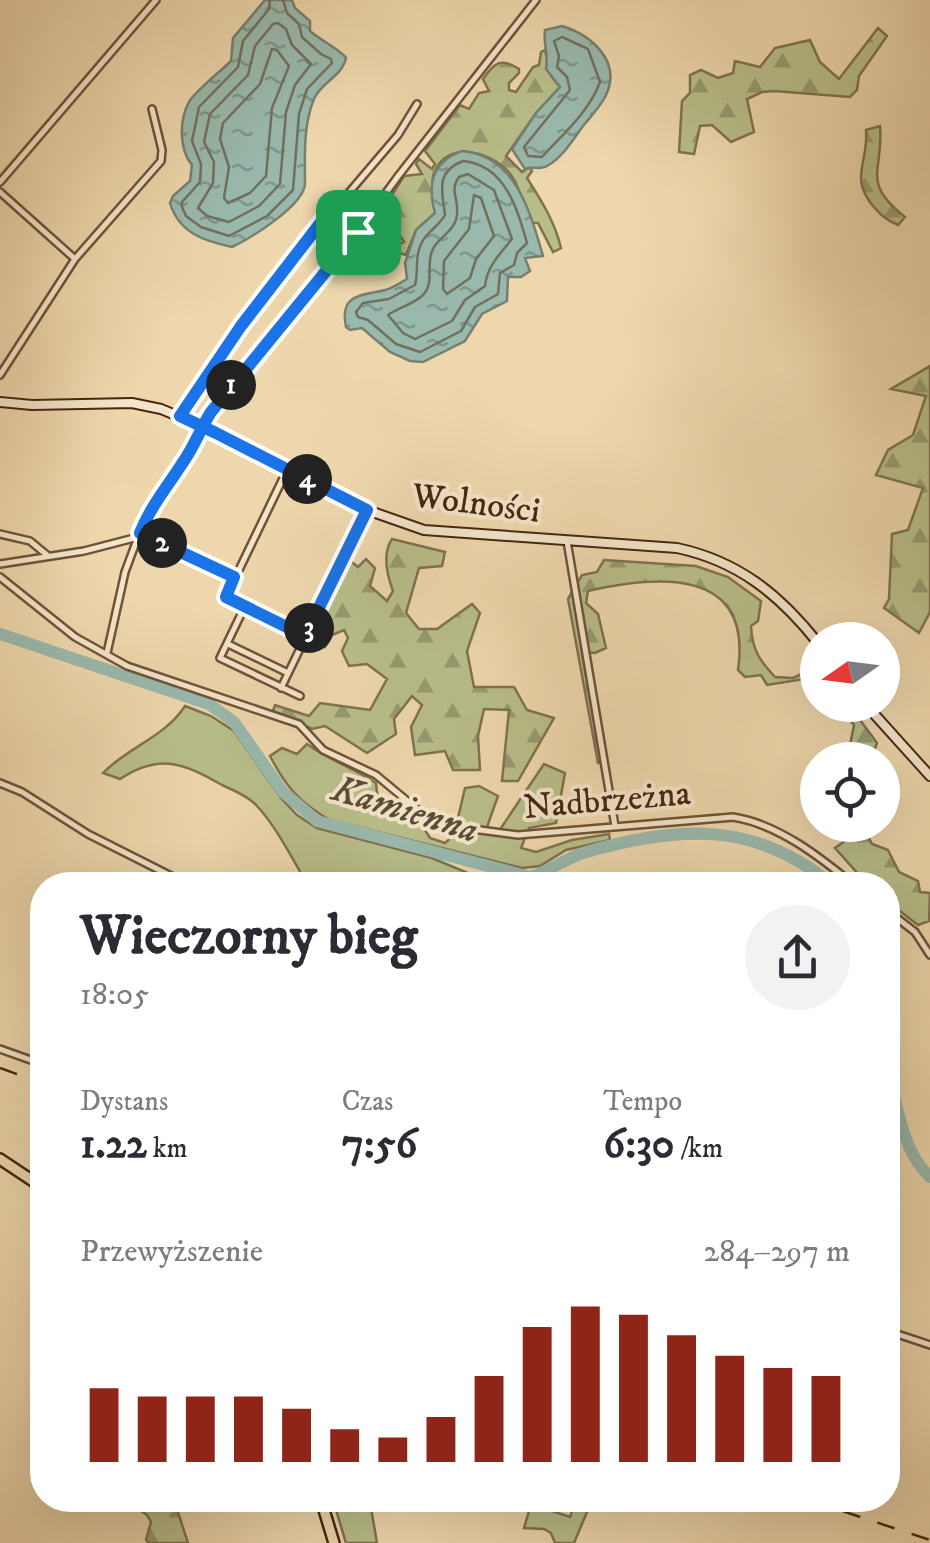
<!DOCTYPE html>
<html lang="pl">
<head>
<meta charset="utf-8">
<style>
  body { margin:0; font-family:"IM FELL DW Pica",serif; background:#f2f2f3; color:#2b2b33; height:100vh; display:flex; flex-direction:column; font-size:38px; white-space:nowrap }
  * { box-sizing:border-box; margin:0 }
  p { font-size:32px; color:#7c7c81 }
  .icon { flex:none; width:55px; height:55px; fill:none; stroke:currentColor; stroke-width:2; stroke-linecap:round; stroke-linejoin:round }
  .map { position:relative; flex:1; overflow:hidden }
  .drawer { position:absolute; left:30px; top:872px; width:870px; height:640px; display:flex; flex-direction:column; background:#fff; border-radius:40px; box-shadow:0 10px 40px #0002 }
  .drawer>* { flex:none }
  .needle { width:65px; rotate:256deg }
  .fabs { position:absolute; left:800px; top:622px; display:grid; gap:20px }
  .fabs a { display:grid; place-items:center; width:100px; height:100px; border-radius:50%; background:#fff; box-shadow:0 10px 40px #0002; font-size:50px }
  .pin { position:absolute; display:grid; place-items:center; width:85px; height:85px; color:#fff; margin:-42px; border-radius:20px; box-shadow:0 5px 15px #0006 }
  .km { position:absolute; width:50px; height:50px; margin:-25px; border-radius:50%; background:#222; color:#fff; font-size:28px; line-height:50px; text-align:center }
  .round { display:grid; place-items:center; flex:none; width:105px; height:105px; border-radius:52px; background:#f2f2f3 }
  .summary { display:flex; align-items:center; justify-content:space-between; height:170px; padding:0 50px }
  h1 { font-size:55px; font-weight:700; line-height:75px }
  .stats { display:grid; grid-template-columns:repeat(3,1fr); gap:15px; height:170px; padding:10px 50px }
  .stats div { display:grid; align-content:center }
  .stats b { font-size:42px; font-weight:700 }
  .stats small { font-size:28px; font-weight:400 }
  .stats p { font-size:28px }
  .chart { height:280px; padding:20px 50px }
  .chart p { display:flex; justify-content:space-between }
  .chart svg { width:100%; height:180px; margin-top:10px; stroke:#8f2418; stroke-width:6 }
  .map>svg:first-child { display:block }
  .grass { fill:#b8be8a; stroke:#7f724e; stroke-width:2.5 }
  .forest { fill:url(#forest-firs); stroke:#7f724e; stroke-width:2.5 }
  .water { fill:url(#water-ripples); stroke:#787f6f; stroke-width:2.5 }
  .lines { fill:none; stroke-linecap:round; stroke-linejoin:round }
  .shore { stroke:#70705f; stroke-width:2.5 }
  .river { stroke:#99b9ad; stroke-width:12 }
  .street-casing { stroke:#705338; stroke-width:10 }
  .secondary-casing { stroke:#462711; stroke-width:12 }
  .primary-casing { stroke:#462711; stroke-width:14 }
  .street { stroke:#f4e5ca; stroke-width:5 }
  .secondary { stroke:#f4e5ca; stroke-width:8 }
  .primary { stroke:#eed7ad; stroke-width:9 }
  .rail { stroke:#462711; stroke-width:2.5; stroke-dasharray:18 18; stroke-linecap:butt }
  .route-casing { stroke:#fff; stroke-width:20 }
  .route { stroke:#1a73e8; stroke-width:12 }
  .labels { text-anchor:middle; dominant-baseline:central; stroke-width:8; stroke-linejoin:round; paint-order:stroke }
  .street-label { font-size:35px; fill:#462711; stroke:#f4e5ca }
  .water-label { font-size:38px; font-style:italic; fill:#5b4c38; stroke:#f4e5ca }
</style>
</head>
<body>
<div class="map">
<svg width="930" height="1543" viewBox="0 0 930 1543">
  <defs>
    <pattern id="forest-firs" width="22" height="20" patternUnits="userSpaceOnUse" patternTransform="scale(2.5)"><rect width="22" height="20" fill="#b8be8a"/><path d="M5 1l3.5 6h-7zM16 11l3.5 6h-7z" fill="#979a6f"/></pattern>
    <pattern id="water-ripples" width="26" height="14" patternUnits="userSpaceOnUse" patternTransform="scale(2.5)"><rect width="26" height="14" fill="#99b9ad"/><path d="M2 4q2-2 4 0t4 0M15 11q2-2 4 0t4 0" fill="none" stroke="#7f968b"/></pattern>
  </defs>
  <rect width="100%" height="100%" fill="#eed7ad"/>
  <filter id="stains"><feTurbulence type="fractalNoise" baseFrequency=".002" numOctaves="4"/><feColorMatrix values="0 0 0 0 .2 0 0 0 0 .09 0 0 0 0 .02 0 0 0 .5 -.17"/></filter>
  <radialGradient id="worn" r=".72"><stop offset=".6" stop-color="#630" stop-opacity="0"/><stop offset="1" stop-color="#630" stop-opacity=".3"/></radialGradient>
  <path class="grass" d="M185,706L211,716L234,731L281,798L297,815L317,828L432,858L487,881L484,885H308C292,859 277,827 256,805C248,796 233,790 222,785C183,763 160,753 120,779L103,773C128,747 165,737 185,706Z
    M307,744C329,760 353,768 376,783L377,793L395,814L416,816L430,838L445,843L454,835L465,788L479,786L498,796L487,827L499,831L544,764L565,773L556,823L529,828L521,848L536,852L572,840L609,834L610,840L566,850L540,866L522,868L330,820C300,803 286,787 270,756L282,748L297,754Z
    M333,1500H376L370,1502L377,1543H346Z
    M499,1500H519L570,1517L576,1500H592L574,1543H555L551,1533L544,1529L524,1528L529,1511Z"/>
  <path class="forest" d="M878,28L887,36L859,76L857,90L850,97L774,91L762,92L747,99L754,132L731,142L712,125L700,126L694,154L679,152L682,101L690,93V75L701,70L718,78L733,73L735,61L760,67L775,48L810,40L820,62L839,79Z
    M545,50L551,76L560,87L536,113L506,156L522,172L529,167L532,171L527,178C541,200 555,222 561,248L553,252L538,223H531C525,209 521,191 513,178C498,153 447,137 434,173C430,184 434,201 435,213L416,230L406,255L396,252L397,245L404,242L401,237L370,228L367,223L382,211L404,176L422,174L416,164L419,159L432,169L435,164L425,151L460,105L469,109L479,93L489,91L483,79C494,63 501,57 519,69V73L509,83V90L516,92L533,67L539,65L541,52Z
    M880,126C884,172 860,181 905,217L898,225C886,220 881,215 873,206C849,177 869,162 866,130Z
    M930,366V612L919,633L884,608L889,599L892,534L908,530L923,488L876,475L888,450L913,435L926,396L891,389Z
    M392,539L445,552L442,566L419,568L406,613L419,629H437L472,604L480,613L467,651L474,687H514L527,710L554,718L518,781H502L509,710L484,709L478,736L480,770H453L445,751L415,755L411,727L422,705L412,696L394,719L396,734L367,753L325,726L312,729L273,711L275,705L309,716L320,703L370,710L387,679L367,664L349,666L342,651L348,638L344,630L332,635L325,647L316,637L321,613L348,559L358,567L366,559L375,568L370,586L387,601L393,591C387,575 382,554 392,539Z
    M604,560L696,566L728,577L761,601L758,621L751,626C752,650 760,661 775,677L793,678L817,667V677L767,685L761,675L745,677L738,670C753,567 658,575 588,591L586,603L598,614L606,648L595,653L582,652L601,763H598L568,599L582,575L597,572Z
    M837,705H849L877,743L871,760H847L854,725Z
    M844,825H862L872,844L888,850L899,872L918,881L920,892L930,893L929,921L918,925L888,902V885H868L835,848L845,841Z
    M125,1500H174L188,1543H149L146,1540L151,1522L147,1515Z"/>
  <path class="water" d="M265,0H292L295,8L310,21V31C320,40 341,50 346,58C342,77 321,82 314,99C303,126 305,155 305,183C305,205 251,238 232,247C204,241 179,233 170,203L173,196L190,181L192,165C179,150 179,120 189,102C196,90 220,72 231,61L233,38Z
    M562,26C591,35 622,61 606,95C601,106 591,116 583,126C573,140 562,158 547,166C541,170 533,166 525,169L512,149L536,113L560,87L546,69C549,55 543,45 545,30Z
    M462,151C515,155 530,211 543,256L525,258L530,271L521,277H508L507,301L482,314L465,341L423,362L410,361L390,352L362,328L350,330L346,327C339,293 362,296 385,290C393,288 401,282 407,279L405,263L416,230L435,213C427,184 432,162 462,151Z"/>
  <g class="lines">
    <path class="shore" d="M270,0L269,9L243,41L238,67L199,107L192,141L201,164L200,182L182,202V207L186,216L201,227L229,236L267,216L293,190L299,114L307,89L332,63L331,59L321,54L302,37L299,24L287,13L283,0
      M278,23L286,29L292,45L311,64L295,85L286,112L280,184L259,206L229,222L207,216L198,208L213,183L214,162L204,142L210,114L248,75L255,46L273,24Z
      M562,37L588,49L600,82C589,112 562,135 542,157L528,156L524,147L570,90L567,77L557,67L559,56L554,41Z
      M272,49L277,50L289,66L272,108L266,176L250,193L228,203L224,198L229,167L220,139L223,123L260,84Z
      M463,161C505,165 517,208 527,243L517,253L514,265L500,273L498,294L475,307L461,331L420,352L396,344L368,320L358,317L356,312L363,303L389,299L415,285C419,270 414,257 422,242C428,231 439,226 445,215C442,191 435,172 463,161Z
      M468,174L494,190L512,239C500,254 487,266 485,286L465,300L452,321L415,339L403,333L388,315C398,308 413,304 422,296C435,284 426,266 432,251C437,237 456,232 457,214C459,198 449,191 459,177Z
      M474,195L481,198L494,236L476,259L470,278L447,294L443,289L444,261L469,229Z"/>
    <path class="river" d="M0,634L209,704L234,722L283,792L317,821L530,877C550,871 566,858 586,852C678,826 755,820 832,885
      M888,940L894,977L888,997
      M888,1074C899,1110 902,1151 930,1177"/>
    <defs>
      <path id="street" d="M0,182L156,0
        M0,192L75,259
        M322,221L358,232
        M0,375L75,259L161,161L162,150L152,109
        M180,416L283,270L398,135L417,104
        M287,470L226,597L305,636
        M140,533L234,577
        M0,534L30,541L47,555
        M567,541L615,826
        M0,564L84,551L138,537L147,514L189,453L211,412L244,367L331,268L399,175L536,0
        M0,577L75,637L127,666L299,724L323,750L376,775L435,824L518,835L733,817C778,824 820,857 854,885
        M245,606L220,658L300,696
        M228,644L288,673
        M107,653L125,572L138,537
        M281,688L367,510
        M0,783L22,792L88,834L189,885
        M888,911L915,932L930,955
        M0,1049L42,1064
        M888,1331L930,1345"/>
      <path id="secondary" d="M0,402L32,405L132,403L161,409L202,426L367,510L424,530L677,548C738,561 779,594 818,643
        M866,705L930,776"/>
      <path id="primary" d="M0,1159L42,1187
        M321,1500L334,1543"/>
    </defs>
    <use href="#street" class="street-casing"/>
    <use href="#secondary" class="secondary-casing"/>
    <use href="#primary" class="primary-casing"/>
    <use href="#street" class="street"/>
    <use href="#secondary" class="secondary"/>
    <use href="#primary" class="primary"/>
    <path class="rail" d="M0,1068L42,1083
      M809,1500L930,1540"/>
  </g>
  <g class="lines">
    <defs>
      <path id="route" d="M358,232L211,412C202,426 196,442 187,456C171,482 151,505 140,533L234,577L226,597L305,636L367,510L216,433L180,416L241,326L322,221L358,232"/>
    </defs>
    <use href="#route" class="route-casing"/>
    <use href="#route" class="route"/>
  </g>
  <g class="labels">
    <g class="street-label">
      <text transform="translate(476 504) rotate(7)">Wolności</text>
      <text transform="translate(607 801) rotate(-5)">Nadbrzeżna</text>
    </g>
    <g class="water-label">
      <text transform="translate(405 810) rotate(17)">Kamienna</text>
    </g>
  </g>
  <rect width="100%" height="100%" filter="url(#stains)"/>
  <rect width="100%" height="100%" fill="url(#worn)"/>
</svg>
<div class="fabs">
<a><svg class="needle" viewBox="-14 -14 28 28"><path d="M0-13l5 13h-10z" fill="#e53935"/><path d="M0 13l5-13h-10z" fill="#7c7c81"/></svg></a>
<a><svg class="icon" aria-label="locate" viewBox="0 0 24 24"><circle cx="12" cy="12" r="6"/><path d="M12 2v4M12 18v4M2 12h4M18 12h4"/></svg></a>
</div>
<div class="pin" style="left:358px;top:232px;background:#1e9e55"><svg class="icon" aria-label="arrive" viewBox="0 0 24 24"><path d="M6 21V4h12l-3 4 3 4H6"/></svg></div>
<b class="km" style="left:231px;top:385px">1</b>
<b class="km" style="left:162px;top:543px">2</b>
<b class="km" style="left:309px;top:628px">3</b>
<b class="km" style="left:307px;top:479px">4</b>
<section class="drawer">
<div class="summary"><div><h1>Wieczorny bieg</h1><p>18:05</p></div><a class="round"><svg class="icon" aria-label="share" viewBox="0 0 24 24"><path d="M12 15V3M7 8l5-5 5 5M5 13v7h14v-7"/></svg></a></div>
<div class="stats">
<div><p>Dystans</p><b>1.22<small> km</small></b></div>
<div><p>Czas</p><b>7:56</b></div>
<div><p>Tempo</p><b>6:30<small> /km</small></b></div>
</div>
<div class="chart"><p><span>Przewyższenie</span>284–297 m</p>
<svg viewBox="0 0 160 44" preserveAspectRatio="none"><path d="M5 44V26M15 44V28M25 44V28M35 44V28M45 44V31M55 44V36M65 44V38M75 44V33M85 44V23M95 44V11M105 44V6M115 44V8M125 44V13M135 44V18M145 44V21M155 44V23"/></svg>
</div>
</section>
</div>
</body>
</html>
